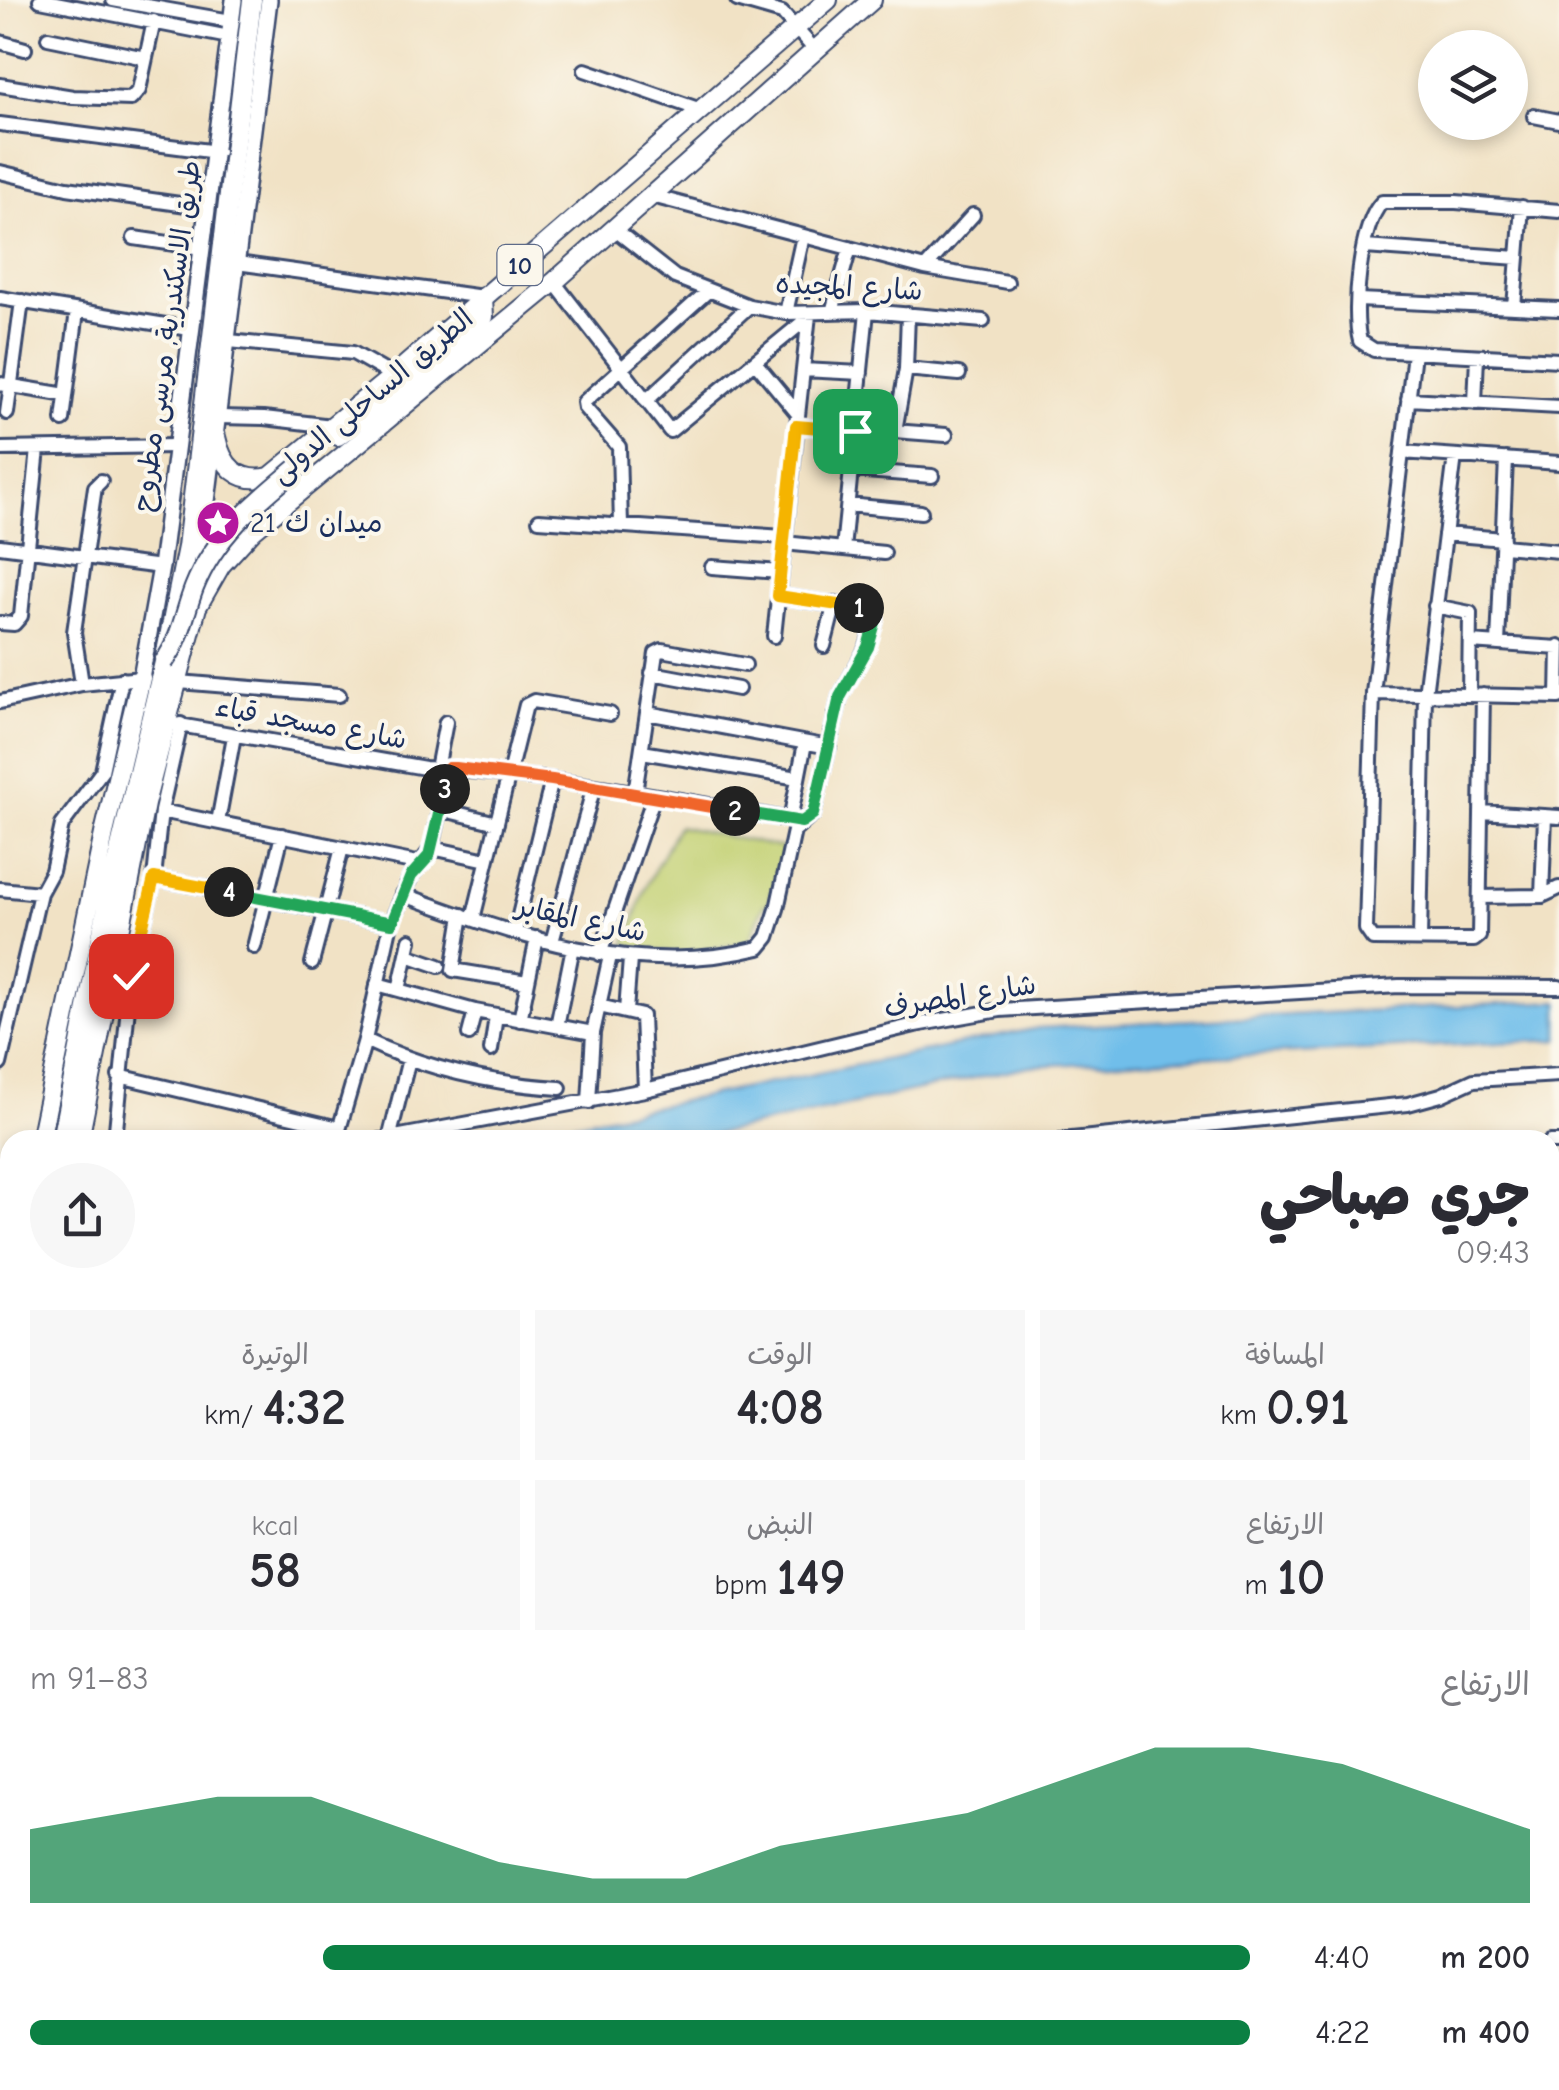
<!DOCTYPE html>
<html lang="ar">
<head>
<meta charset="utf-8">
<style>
  body { margin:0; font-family:"Comic Neue","Playpen Sans Arabic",sans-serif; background:#f7f7f7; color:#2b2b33; direction:rtl; height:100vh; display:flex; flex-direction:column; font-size:38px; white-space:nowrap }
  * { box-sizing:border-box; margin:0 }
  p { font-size:32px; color:#7c7c81 }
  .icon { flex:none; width:55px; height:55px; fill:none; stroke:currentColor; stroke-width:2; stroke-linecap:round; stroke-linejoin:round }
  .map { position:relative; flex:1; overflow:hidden; direction:ltr }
  .sheet { position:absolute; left:0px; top:1130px; width:1560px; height:960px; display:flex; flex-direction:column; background:#fff; border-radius:30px 30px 0 0; box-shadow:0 5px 15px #0003; direction:rtl }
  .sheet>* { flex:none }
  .controls { position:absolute; left:1418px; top:30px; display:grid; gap:20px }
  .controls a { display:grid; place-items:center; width:110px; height:110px; border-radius:50%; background:#fff; box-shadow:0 5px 15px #0003; font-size:50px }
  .pin { position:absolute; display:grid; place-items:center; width:85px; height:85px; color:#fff; margin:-42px; border-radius:20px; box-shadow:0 5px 15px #0006 }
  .km { position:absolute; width:50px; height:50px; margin:-25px; border-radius:50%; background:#222; color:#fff; font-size:28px; line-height:50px; text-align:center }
  .round { display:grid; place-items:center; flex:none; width:105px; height:105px; border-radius:52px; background:#f7f7f7 }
  .head { display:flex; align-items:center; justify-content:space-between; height:170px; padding:0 30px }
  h1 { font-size:55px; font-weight:800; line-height:75px }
  .metrics { display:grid; grid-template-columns:repeat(3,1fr); gap:15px; height:170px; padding:10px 30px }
  .metrics div { display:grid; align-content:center; border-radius:0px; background:#f7f7f7; text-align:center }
  .metrics b { font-size:50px; font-weight:800 }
  .metrics small { font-size:28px; font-weight:400 }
  .metrics p { font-size:28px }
  .chart { height:280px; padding:20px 30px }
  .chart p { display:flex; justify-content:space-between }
  .chart svg { width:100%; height:180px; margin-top:10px; fill:#0b8043; opacity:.7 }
  ul { padding:0 30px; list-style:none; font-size:32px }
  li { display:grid; grid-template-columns:160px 120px 1fr; align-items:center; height:75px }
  li i { height:25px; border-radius:12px; background:#0b8043 }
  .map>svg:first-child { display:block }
  .green { fill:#c2d072; stroke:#6e8068; stroke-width:2.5 }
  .water { fill:#6fbeea; stroke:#4576a4; stroke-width:2.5 }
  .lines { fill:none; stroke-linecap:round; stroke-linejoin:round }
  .minor-casing { stroke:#3b4a6d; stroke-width:18 }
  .major-casing { stroke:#3b4a6d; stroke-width:20 }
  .highway-casing { stroke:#3b4a6d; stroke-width:22 }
  .minor { stroke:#fff; stroke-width:12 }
  .major { stroke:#fff; stroke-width:15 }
  .highway { stroke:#fff; stroke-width:18 }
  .highway-bridge-casing { stroke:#3b4a6d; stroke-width:22; stroke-linecap:butt }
  .highway-bridge { stroke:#fff; stroke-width:18 }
  .split-1-casing { stroke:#fff; stroke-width:20 }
  .split-2-casing { stroke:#fff; stroke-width:20 }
  .split-3-casing { stroke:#fff; stroke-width:20 }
  .split-4-casing { stroke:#fff; stroke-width:20 }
  .split-5-casing { stroke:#fff; stroke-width:20 }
  .split-1 { stroke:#f5b400; stroke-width:12 }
  .split-2 { stroke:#22a559; stroke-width:12 }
  .split-3 { stroke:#f0652b; stroke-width:12 }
  .split-4 { stroke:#22a559; stroke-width:12 }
  .split-5 { stroke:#f5b400; stroke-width:12 }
  .labels { text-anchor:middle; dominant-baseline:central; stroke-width:8; stroke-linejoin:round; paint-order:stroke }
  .shield { fill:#fbf7ec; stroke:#5e6b89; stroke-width:2.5 }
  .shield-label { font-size:25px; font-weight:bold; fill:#1b2f5e }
  .street-label { font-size:28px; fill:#1b2f5e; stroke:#fbf7ec }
  .poi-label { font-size:28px; fill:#1b2f5e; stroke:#fbf7ec; text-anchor:start }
</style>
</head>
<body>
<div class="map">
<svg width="1559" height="2090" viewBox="0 0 1559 2090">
  <rect width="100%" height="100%" fill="#fbf7ec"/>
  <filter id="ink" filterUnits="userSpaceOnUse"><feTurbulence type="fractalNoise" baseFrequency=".01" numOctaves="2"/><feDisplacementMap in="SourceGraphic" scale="20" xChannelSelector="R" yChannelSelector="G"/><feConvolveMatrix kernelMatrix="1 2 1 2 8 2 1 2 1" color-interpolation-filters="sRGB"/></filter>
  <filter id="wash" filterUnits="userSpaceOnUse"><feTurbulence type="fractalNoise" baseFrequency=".0048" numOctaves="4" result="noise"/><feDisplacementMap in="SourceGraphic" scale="40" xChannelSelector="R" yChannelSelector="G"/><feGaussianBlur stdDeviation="2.25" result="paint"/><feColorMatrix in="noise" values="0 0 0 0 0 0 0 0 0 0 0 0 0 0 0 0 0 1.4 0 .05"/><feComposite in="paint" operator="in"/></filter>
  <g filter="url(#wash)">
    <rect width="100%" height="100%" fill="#f1e2c5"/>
    <path class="green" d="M678,826L788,849L779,890H772L769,905H764L749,942L684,954L625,946L646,886Z"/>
    <path class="water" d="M1559,1001V1040L1029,1066L688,1140H492L1038,1028Z"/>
  </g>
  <g filter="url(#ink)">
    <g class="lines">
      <defs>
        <path id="minor" d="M40,0L229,37
          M113,0L231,21
          M737,0L782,13L815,50
          M48,38L145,58
          M0,42L25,49
          M585,70L698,109
          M0,85L73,97L131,99L139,90L154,21
          M1534,116L1559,121
          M0,124L217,152
          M0,172L67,188L208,208
          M652,196L925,268L1007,282
          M1559,211L1456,202H1382C1360,224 1352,312 1360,341L1374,350L1559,360
          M614,229L675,277L749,306L786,313L867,311L983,321
          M134,238L202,248
          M1365,247L1518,258
          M237,263L483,297
          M925,268L973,215
          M554,282L670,431L809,317
          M0,298L190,329
          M1358,300L1559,309
          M1514,307L1522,207
          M832,312L850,248
          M786,313L803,236
          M229,341L353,353L393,376
          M1414,353L1373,693L1366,929L1373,939L1474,940L1479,936L1483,695
          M755,362L798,414
          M906,369L959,374
          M803,370L861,373
          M0,384L66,395
          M1408,399L1559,407
          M646,401L749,306
          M1475,403L1477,356
          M7,413L22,301
          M219,417L264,418L332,426
          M63,420L77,311
          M797,426L855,431
          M855,428L946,435
          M895,431L906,369L908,314
          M0,449L175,446
          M1402,452L1559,463
          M851,470L932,476
          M848,505L921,512
          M539,520L784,537
          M621,526L619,447L585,408L584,402L708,291
          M1445,534L1503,539
          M784,543L884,553
          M0,546L161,567
          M1503,546L1559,551
          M843,549L867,311
          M712,567L780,572
          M1435,606L1470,613L1469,695
          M0,623L14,624L21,616L38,449
          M774,636L809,315
          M1470,642L1559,648
          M1498,644L1506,459
          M824,646L835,603
          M652,673L738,689
          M179,682L339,695
          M82,684L74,632L95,487L101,481
          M1373,693L1559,697
          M1558,697L1559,646
          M0,702L82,684L141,678
          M647,713L829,747
          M168,723L425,768C552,775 677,799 801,822
          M642,752L798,778
          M437,769L446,722
          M635,793L656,653L662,650L745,665
          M440,809L497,823
          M161,811L422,864
          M1481,812L1559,817
          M790,820L805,743
          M218,822L234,736
          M432,848L487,860
          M154,878L391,923
          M0,889L40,893
          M402,894C516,936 636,979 759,948L768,937L777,909L794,831L813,814L840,697L867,647L876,619L870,610L778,596
          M1542,896L1545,816
          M1480,897L1542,896L1559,888
          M462,915L453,970L527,982
          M473,919L526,705L534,701L610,714
          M515,932L552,780
          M1420,939L1425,694L1455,456
          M552,942L594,786
          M254,947L282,835
          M600,954L654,796
          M407,955L439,966
          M312,963L342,848
          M377,984L475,1011L593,1033
          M399,990L410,940
          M599,1006L642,1016L645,1090
          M626,1011L630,959
          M520,1020L537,938
          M557,1026L573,947
          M469,1034L475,1011
          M365,1040C428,1070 491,1084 560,1088
          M491,1050L496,1016
          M0,1064L40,893L52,871L62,825L102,771L122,679
          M119,1076L339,1128
          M589,1102L593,1033L610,956
          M389,1139L409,1059
          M115,1140L131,976L154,878L161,811L181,724
          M336,1140L365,1040L391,923L411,876L432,848L449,768
          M379,1140L645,1090L915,1025L1000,1010L1399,986L1559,987
          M1062,1140L1408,1104L1441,1095L1474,1080L1559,1075
          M1550,1142H1559
          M1550,1524L1559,1521
          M0,1669L7,1637
          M0,1678L10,1683
          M0,1719L10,1728
          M1550,1768L1559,1757
          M0,1852L10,1813
          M0,1886L10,1889
          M1550,1926L1559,1941
          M0,1937L10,1940
          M1550,1973L1559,1962
          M0,1975L10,1978
          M0,2024L10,2028
          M0,2075L10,2077
          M19,2080L54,2090
          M201,2080L229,2090
          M341,2080L380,2090
          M502,2080L540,2090
          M572,2090L573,2080
          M926,2090L927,2080
          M1434,2090L1442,2080
          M1449,2090L1457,2080"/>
        <path id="major" d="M202,572L201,550L269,0
          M141,678L161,567L234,0"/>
        <path id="highway" d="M338,436L474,329L484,317L483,297
          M216,437C222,466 238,484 270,477L393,376L828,0
          M40,1140L105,829L141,678
          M61,1140L113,877L164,662L187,547L252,0
          M79,1140L145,804L197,607L221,565L253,530L554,282L872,0
          M0,1347L10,1296
          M0,1439L10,1389
          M0,1527L10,1486"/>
      </defs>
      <use href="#minor" class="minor-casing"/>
      <use href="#major" class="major-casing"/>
      <use href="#highway" class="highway-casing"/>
      <use href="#minor" class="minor"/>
      <use href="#major" class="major"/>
      <use href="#highway" class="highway"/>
      <defs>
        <path id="highway-bridge" d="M164,662C181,639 184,614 194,588C214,537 255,503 296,469"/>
      </defs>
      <use href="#highway-bridge" class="highway-bridge-casing"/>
      <use href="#highway-bridge" class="highway-bridge"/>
    </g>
  </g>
  <g class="lines" filter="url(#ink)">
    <defs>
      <path id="split-1" d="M855,431L796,426L778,596L859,608"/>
      <path id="split-2" d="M735,811L802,822L813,814L840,697L868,647L876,619L870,610L859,608"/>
      <path id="split-3" d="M445,789L449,768H456L552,780L735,811"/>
      <path id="split-4" d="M229,892L392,923L411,876L429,856L445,789"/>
      <path id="split-5" d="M131,976L154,878L229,892"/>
    </defs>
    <use href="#split-1" class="split-1-casing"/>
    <use href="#split-2" class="split-2-casing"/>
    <use href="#split-3" class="split-3-casing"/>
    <use href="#split-4" class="split-4-casing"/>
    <use href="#split-5" class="split-5-casing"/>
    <use href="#split-1" class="split-1"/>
    <use href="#split-2" class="split-2"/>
    <use href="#split-3" class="split-3"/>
    <use href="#split-4" class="split-4"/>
    <use href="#split-5" class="split-5"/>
  </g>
  <defs>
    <symbol id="sight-disc" viewBox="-11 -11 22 22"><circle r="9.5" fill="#b5179e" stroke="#fbf7ec"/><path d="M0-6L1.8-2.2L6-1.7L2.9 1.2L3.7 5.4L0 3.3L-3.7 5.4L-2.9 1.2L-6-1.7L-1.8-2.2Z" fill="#fff"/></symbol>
  </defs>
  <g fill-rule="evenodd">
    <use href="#sight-disc" x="193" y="498" width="50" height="50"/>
  </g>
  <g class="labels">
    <rect class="shield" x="497.5" y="245" width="45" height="40" rx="8"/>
    <g class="shield-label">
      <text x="520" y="265">10</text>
    </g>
    <g class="street-label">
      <text transform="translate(849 287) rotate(3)">شارع المجيده</text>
      <text transform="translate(167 336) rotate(-82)">طريق الاسكندرية, مرسى مطروح</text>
      <text transform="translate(372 396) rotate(-40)">الطريق الساحلى الدولى</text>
      <text transform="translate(311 723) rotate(10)">شارع مسجد قباء</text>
      <text transform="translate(581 919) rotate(12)">شارع المقابر</text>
      <text transform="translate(960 996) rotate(-9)">شارع المصرف</text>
    </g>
    <g class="poi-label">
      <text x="250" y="523">ميدان ك 21</text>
    </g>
  </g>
</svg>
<div class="controls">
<a><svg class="icon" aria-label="layers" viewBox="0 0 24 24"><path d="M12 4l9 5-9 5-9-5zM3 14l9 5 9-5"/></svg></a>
</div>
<div class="pin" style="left:855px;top:431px;background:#1e9e55"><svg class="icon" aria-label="arrive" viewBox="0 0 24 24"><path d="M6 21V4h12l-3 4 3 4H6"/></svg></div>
<div class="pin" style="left:131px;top:976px;background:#d93025"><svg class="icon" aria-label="check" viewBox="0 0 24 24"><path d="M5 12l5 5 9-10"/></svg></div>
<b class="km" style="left:859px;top:608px">1</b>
<b class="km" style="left:735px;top:811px">2</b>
<b class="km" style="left:445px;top:789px">3</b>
<b class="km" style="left:229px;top:892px">4</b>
<section class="sheet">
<div class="head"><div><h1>جري صباحي</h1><p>09:43</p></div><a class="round"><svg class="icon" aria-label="share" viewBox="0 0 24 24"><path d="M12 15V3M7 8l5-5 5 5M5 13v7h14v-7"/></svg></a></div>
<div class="metrics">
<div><p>المسافة</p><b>0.91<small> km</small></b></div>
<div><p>الوقت</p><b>4:08</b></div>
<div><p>الوتيرة</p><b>4:32<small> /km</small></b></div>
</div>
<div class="metrics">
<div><p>الارتفاع</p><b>10<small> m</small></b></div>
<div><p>النبض</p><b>149<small> bpm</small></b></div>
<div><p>kcal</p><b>58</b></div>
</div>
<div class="chart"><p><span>الارتفاع</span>83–91 m</p>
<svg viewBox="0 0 160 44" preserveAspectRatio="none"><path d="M0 44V26L10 22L20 18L30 18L40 26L50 34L60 38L70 38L80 30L90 26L100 22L110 14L120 6L130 6L140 10L150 18L160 26V44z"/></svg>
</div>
<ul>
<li><b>200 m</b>4:40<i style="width:76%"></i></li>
<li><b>400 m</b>4:22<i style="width:100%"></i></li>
</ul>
</section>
</div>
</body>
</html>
